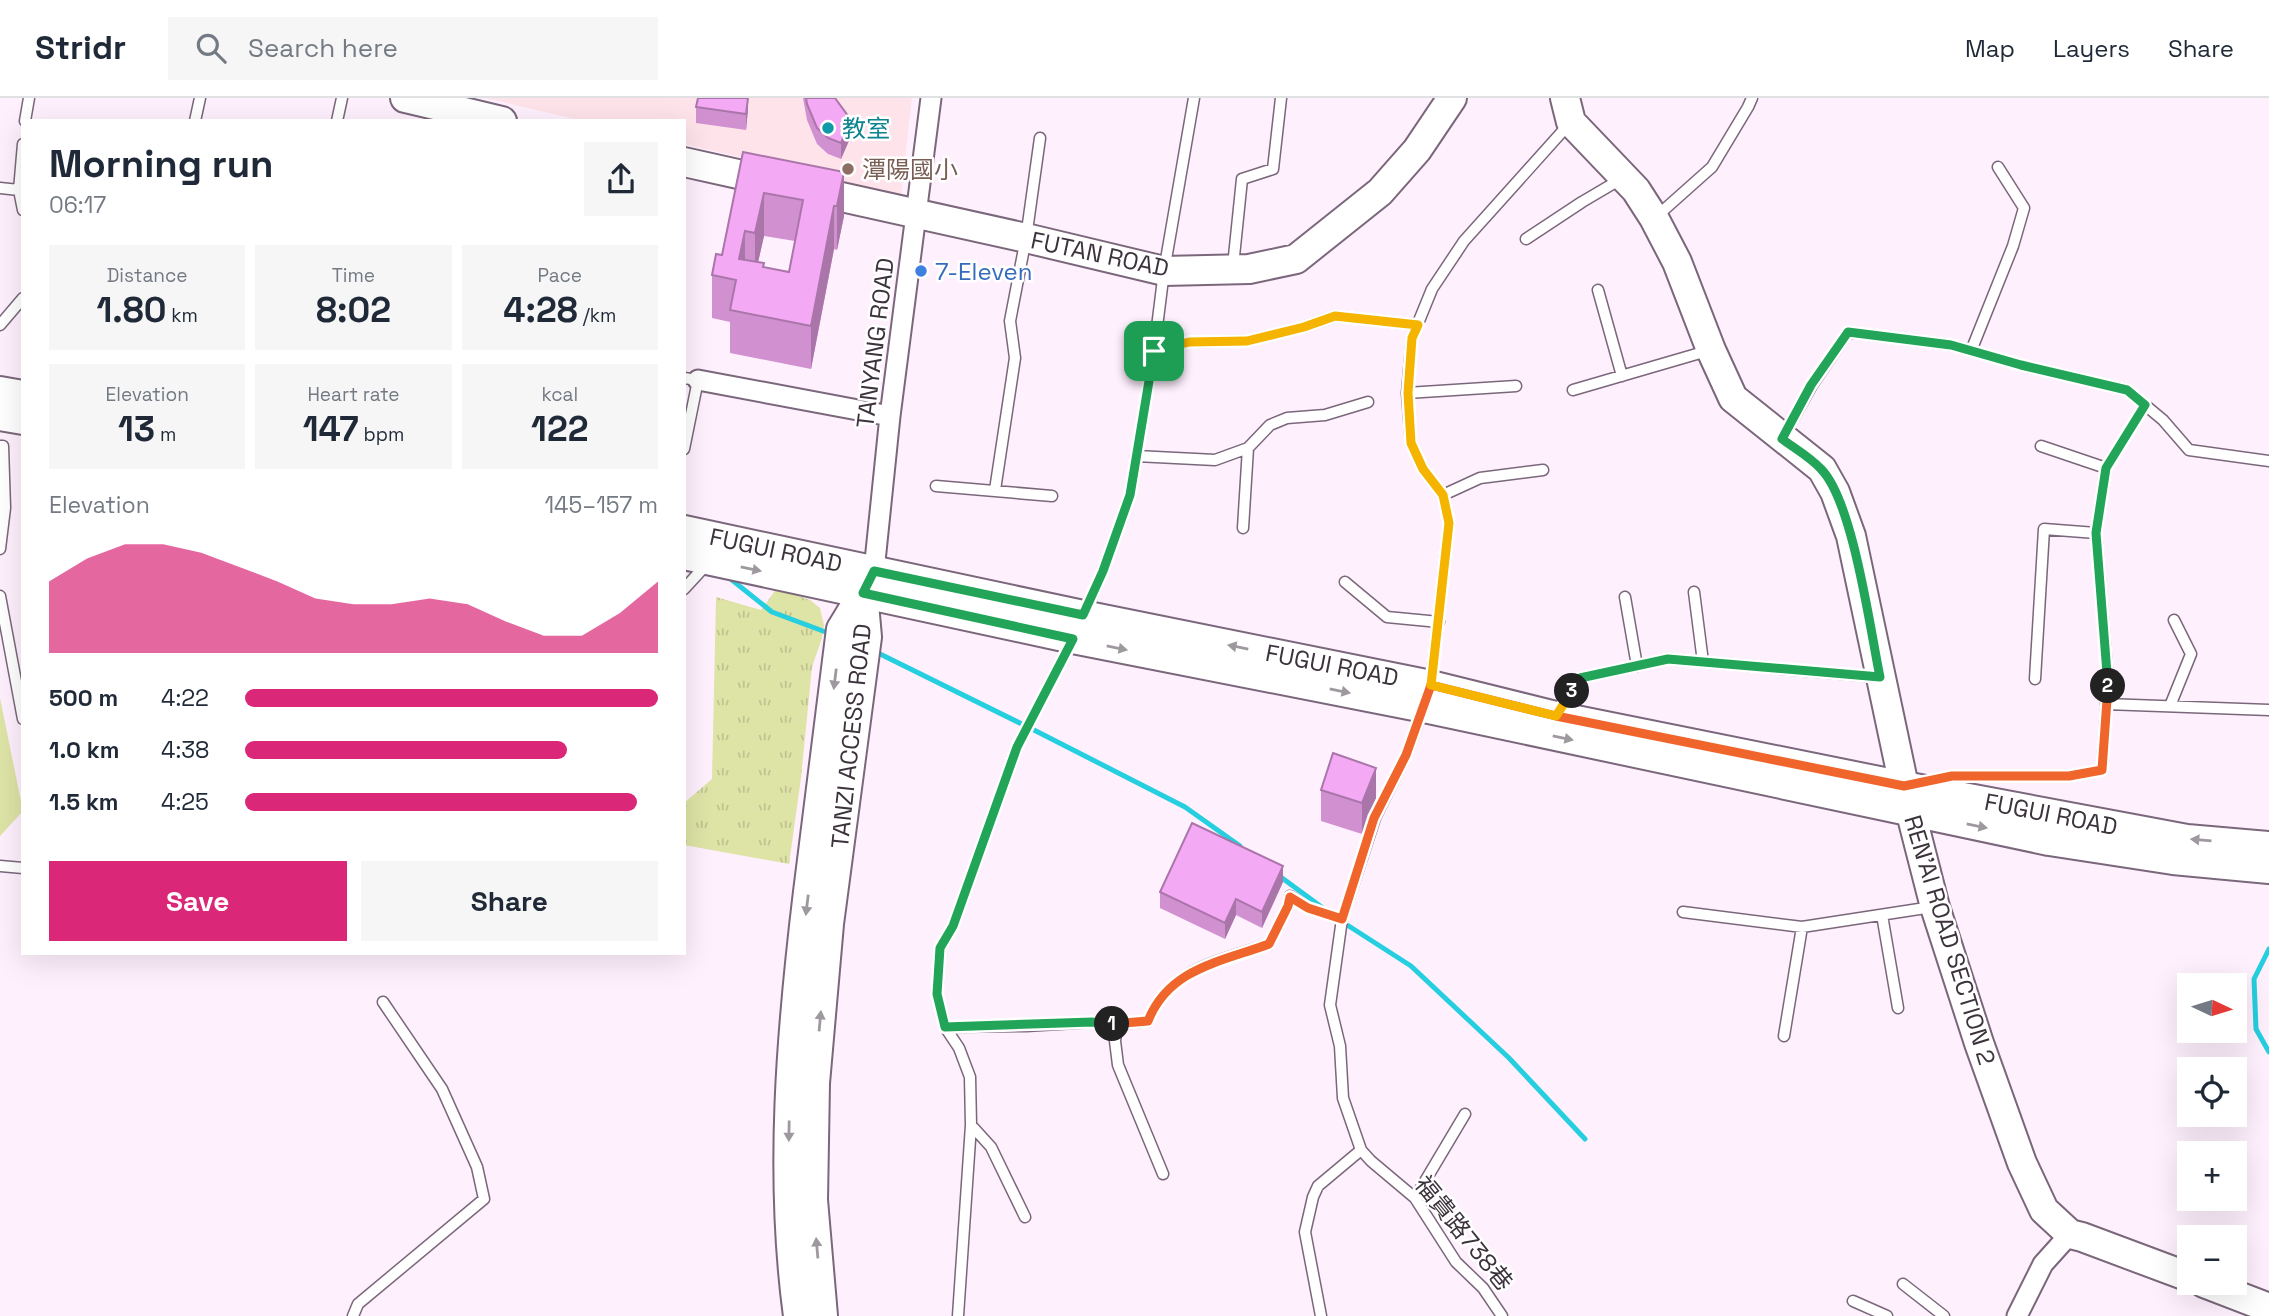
<!DOCTYPE html>
<html lang="en">
<head>
<meta charset="utf-8">
<style>
  body { margin:0; font-family:"Space Grotesk","Noto Sans TC",sans-serif; background:#f6f6f7; color:#1f2937; height:100vh; display:flex; flex-direction:column; font-size:26px; white-space:nowrap }
  * { box-sizing:border-box; margin:0 }
  p { font-size:23px; color:#747a83 }
  .icon { flex:none; width:38px; height:38px; fill:none; stroke:currentColor; stroke-width:2; stroke-linecap:round; stroke-linejoin:round }
  .map { position:relative; flex:1; overflow:hidden }
  .side { position:absolute; left:21px; top:21px; width:665px; height:836px; display:flex; flex-direction:column; background:#fff; border-radius:0px; box-shadow:0 7px 28px #0002 }
  .side>* { flex:none }
  .needle { width:46px; rotate:94deg }
  .controls { position:absolute; left:2177px; top:875px; display:grid; gap:14px }
  .controls a { display:grid; place-items:center; width:70px; height:70px; border-radius:0px; background:#fff; box-shadow:0 7px 28px #0002; font-size:35px }
  .pin { position:absolute; display:grid; place-items:center; width:60px; height:60px; color:#fff; margin:-30px; border-radius:14px; box-shadow:0 4px 10px #0006 }
  .km { position:absolute; width:35px; height:35px; margin:-18px; border-radius:50%; background:#222; color:#fff; font-size:19px; line-height:35px; text-align:center }
  .round { display:grid; place-items:center; flex:none; width:74px; height:74px; border-radius:0px; background:#f6f6f7 }
  .head { display:flex; align-items:center; justify-content:space-between; height:119px; padding:0 28px }
  h1 { font-size:38px; font-weight:700; line-height:52px }
  .metrics { display:grid; grid-template-columns:repeat(3,1fr); gap:10px; height:119px; padding:7px 28px }
  .metrics div { display:grid; align-content:center; border-radius:0px; background:#f6f6f7; text-align:center }
  .metrics b { font-size:35px; font-weight:700 }
  .metrics small { font-size:19px; font-weight:400 }
  .metrics p { font-size:19px }
  .chart { height:196px; padding:14px 28px }
  .chart p { display:flex; justify-content:space-between }
  .chart svg { width:100%; height:126px; margin-top:7px; fill:#db2777; opacity:.7 }
  .action { display:flex; gap:14px; margin-top:auto; padding:14px 28px }
  .action a { flex:1; height:80px; border-radius:0px; background:#db2777; color:#fff; font-size:28px; font-weight:700; line-height:80px; text-align:center }
  .action a+a { background:#f6f6f7; color:#1f2937 }
  ul { padding:0 28px; list-style:none; font-size:23px }
  li { display:grid; grid-template-columns:112px 84px 1fr; align-items:center; height:52px }
  li i { height:18px; border-radius:9px; background:#db2777 }
  header { display:flex; align-items:center; gap:42px; box-sizing:border-box; height:98px; padding:0 35px; background:#fff; border-bottom:2px solid #e0e1e3 }
  header strong { font-size:33px }
  nav { display:flex; gap:38px; margin-inline-start:auto; font-size:24px }
  .search { width:490px; height:63px; background:#f6f6f7; display:flex; align-items:center; gap:18px; box-sizing:border-box; padding:0 24px; border-radius:0px; color:#747a83; font-size:26px }
  .map>svg:first-child { display:block }
  .education { fill:#fee4ea }
  .grass { fill:url(#grass-tufts) }
  .park { fill:#dee3a6 }
  .lines { fill:none; stroke-linecap:round; stroke-linejoin:round }
  .stream { stroke:#25cfdf; stroke-width:5 }
  .lane-casing { stroke:#7b677b; stroke-width:13 }
  .street-casing { stroke:#7b677b; stroke-width:23 }
  .secondary-casing { stroke:#7b677b; stroke-width:32 }
  .lane { stroke:#fff; stroke-width:10 }
  .street { stroke:#fff; stroke-width:19 }
  .secondary { stroke:#fff; stroke-width:28 }
  .wall { fill:#d191d1; fill-rule:evenodd }
  .shaded-wall { fill:#aa76aa }
  .building { fill:#f3a9f3; stroke:#aa76aa; stroke-width:2; fill-rule:evenodd }
  .oneway { fill:#9e999e }
  .split-1-casing { stroke:#fff; stroke-width:14 }
  .split-2-casing { stroke:#fff; stroke-width:14 }
  .split-3-casing { stroke:#fff; stroke-width:14 }
  .split-4-casing { stroke:#fff; stroke-width:14 }
  .split-1 { stroke:#22a559; stroke-width:9 }
  .split-2 { stroke:#f0652b; stroke-width:9 }
  .split-3 { stroke:#22a559; stroke-width:9 }
  .split-4 { stroke:#f5b400; stroke-width:9 }
  .culture-dot { fill:#0f9aa8; stroke:#fff; stroke-width:2.5 }
  .education-dot { fill:#8d6e63; stroke:#fff; stroke-width:2.5 }
  .shop-dot { fill:#3f7fe0; stroke:#fff; stroke-width:2.5 }
  .labels { text-anchor:middle; dominant-baseline:central; stroke-width:5; stroke-linejoin:round; paint-order:stroke }
  .culture-label { font-size:24px; fill:#0d838f; stroke:#fff; text-anchor:start }
  .education-label { font-size:24px; fill:#785e54; stroke:#fff; text-anchor:start }
  .street-label { font-size:24px; fill:#3c333c; stroke:#fff }
  .shop-label { font-size:24px; fill:#366cbe; stroke:#fff; text-anchor:start }
</style>
</head>
<body>
<header>
<strong>Stridr</strong>
<div class="search"><svg class="icon" aria-label="search" viewBox="0 0 24 24"><circle cx="10" cy="10" r="6"/><path d="M15 15l6 6"/></svg>Search here</div>
<nav><a>Map</a><a>Layers</a><a>Share</a></nav>
</header>
<div class="map">
<svg width="2269" height="1218" viewBox="0 0 2269 1218">
  <defs>
    <pattern id="grass-tufts" width="24" height="20" patternUnits="userSpaceOnUse" patternTransform="scale(1.75)"><rect width="24" height="20" fill="#dee3a6"/><path d="M3 7l-1-3M5 7V3M7 7l1-3M15 17l-1-3M17 17v-4M19 17l1-3" fill="none" stroke="#bfc390"/></pattern>
  </defs>
  <rect width="100%" height="100%" fill="#fff0fe"/>
  <path class="education" d="M485,0H912L901,97L684,46V23H583Z"/>
  <path class="grass" d="M777,490L810,502L820,510L824,527L822,540L812,569L801,680L789,766L684,747V705L712,681L716,499L761,512Z"/>
  <path class="park" d="M0,600L23,713L0,738Z"/>
  <g class="lines">
    <path class="stream" d="M727,478L772,514L831,536
      M872,552L1034,632L1185,709L1240,748
      M1278,777L1327,813
      M1341,823L1411,868L1509,960L1585,1041
      M2269,851L2254,881L2256,931L2269,954"/>
    <defs>
      <path id="lane" d="M25,23L29,0
        M195,23L200,0
        M337,23L342,0
        M23,46L19,92L23,112
        M0,90L19,92
        M1657,118L1712,69L1748,9L1752,0
        M1526,141L1582,104L1621,81
        M1233,168L1242,81L1273,71L1281,0
        M1598,192L1622,278
        M0,227L23,200
        M1154,253L1189,244L1247,243L1304,229L1335,218L1418,227
        M1971,253L2013,148L2024,110L1998,69
        M684,280L698,282L684,351
        M1573,292L1707,253
        M1407,295L1516,288
        M1783,339L1812,287L1848,234L1951,247L2021,267L2127,292L2163,322L2189,352L2269,363
        M0,348H3L5,410L0,451
        M2041,348L2106,370
        M1136,358L1215,362L1248,350L1270,327L1287,320L1325,317L1368,304
        M936,388L1052,398
        M995,392L1015,260L1010,223L1026,140L1040,40
        M1443,397L1480,380L1543,372
        M1243,430L1248,350
        M1345,484L1387,519L1439,524
        M684,491L707,466
        M1694,494L1703,564
        M0,498L23,621
        M1625,499L1637,568
        M1085,514L1103,473L1130,397L1154,253L1164,173L1194,0
        M2035,581L2044,431L2096,435
        M1431,586L1449,425L1443,397L1423,371L1411,345L1407,295L1412,240L1432,191L1464,143L1569,26
        M2106,606L2269,612
        M2170,608L2191,556L2174,522
        M1423,611L1406,657L1375,720L1342,821L1330,907L1340,948L1343,1000L1361,1052L1371,1063L1415,1100L1456,1164L1483,1190L1502,1218
        M1558,615L1580,580L1668,561L1878,579
        M1929,683L1952,678H2069L2102,672L2108,585L2096,435L2106,370L2145,307
        M0,768L23,770
        M1683,814L1802,829L1932,809
        M1882,817L1898,910
        M1117,926L1115,943L1118,967L1163,1076
        M945,929L1026,928L1092,924L1117,926L1148,923C1169,870 1221,863 1269,846L1288,808L1290,798L1308,810L1342,821
        M1784,938L1802,829
        M971,1027L991,1049L1025,1119
        M1415,1100L1465,1016
        M1903,1186L1944,1218
        M1853,1203L1887,1218
        M353,1218L358,1206L484,1101L477,1069L442,991L383,904
        M958,1218L971,1027L970,979L959,950L945,929L937,896L940,850L953,828L1017,649L1071,545
        M1321,1218L1305,1134L1313,1099L1318,1088L1361,1052"/>
      <path id="street" d="M698,282L890,318
        M870,481L874,473L890,318L931,0
        M2017,1218L2043,1166L2070,1136"/>
      <path id="secondary" d="M405,0L502,23
        M1565,0L1571,24L1636,92L1654,120L1677,164L1711,252L1733,300L1822,371L1835,394L1851,438L1904,688L1935,809L1979,945L2022,1065L2044,1112L2070,1136L2082,1139L2189,1179
        M684,64L1026,140L1164,173L1249,171L1296,161L1380,94L1417,52L1452,0
        M0,293L23,297
        M0,318L23,322
        M684,432L1083,517L1431,587L1556,618L1904,688L2187,741L2269,748
        M684,457L1073,541L1424,610L2049,743L2173,762L2269,771
        M2204,1185L2269,1210
        M798,1218C779,1077 791,935 808,794C819,706 830,618 841,531L863,495
        M823,1218L813,1102L815,985L829,826L867,539L863,495"/>
    </defs>
    <use href="#lane" class="lane-casing"/>
    <use href="#street" class="street-casing"/>
    <use href="#secondary" class="secondary-casing"/>
    <use href="#lane" class="lane"/>
    <use href="#street" class="street"/>
    <use href="#secondary" class="secondary"/>
  </g>
  <path class="wall" d="M748,0V11L746,32L696,25V9Z
    M803,0H836L851,38L841,61L828,56L817,46L807,22Z
    M743,54L844,74V118L837,152L834,151L811,271L730,255V224L712,220V177L722,157ZM764,138L795,143L789,174L764,170L758,164Z
    M1321,692L1376,700L1362,736L1321,723Z
    M1283,784L1262,830L1236,817L1225,841L1160,810V794Z"/>
  <path class="shaded-wall" d="M748,0V11L746,32V16Z
    M851,22V38L841,61V45Z
    M844,74V118L837,152V108Z
    M764,95V138L755,178V135Z
    M834,108V151L811,271V228Z
    M745,133V176L739,161Z
    M1376,670V700L1362,736V705Z
    M1283,768V784L1262,830V814Z
    M1236,801V817L1225,841V825Z"/>
  <path class="building" d="M698,0H748L746,16L696,9Z
    M806,0H835L851,22L841,45L828,40L817,30L807,6Z
    M743,54L844,74L837,108H834L811,228L730,212L736,182L712,177L716,156L722,157ZM764,95L803,102L789,174L763,169L764,165L739,161L745,133L755,135Z
    M1333,655L1376,670L1362,705L1321,692Z
    M1192,725L1283,768L1262,814L1236,801L1225,825L1160,794Z"/>
  <defs><path id="oneway-solid" d="M-6-.8H1V-3.2L6.5 0L1 3.2V.8H-6Z" transform="scale(1.75)"/></defs>
  <g class="oneway">
    <use href="#oneway-solid" transform="translate(751 471) rotate(12)"/>
    <use href="#oneway-solid" transform="translate(1238 549) rotate(-169)"/>
    <use href="#oneway-solid" transform="translate(1117 550) rotate(11)"/>
    <use href="#oneway-solid" transform="translate(835 581) rotate(97)"/>
    <use href="#oneway-solid" transform="translate(1340 593) rotate(11)"/>
    <use href="#oneway-solid" transform="translate(1563 640) rotate(12)"/>
    <use href="#oneway-solid" transform="translate(1977 728) rotate(11)"/>
    <use href="#oneway-solid" transform="translate(2201 742) rotate(-175)"/>
    <use href="#oneway-solid" transform="translate(807 807) rotate(97)"/>
    <use href="#oneway-solid" transform="translate(820 923) rotate(-85)"/>
    <use href="#oneway-solid" transform="translate(789 1033) rotate(91)"/>
    <use href="#oneway-solid" transform="translate(817 1150) rotate(-95)"/>
  </g>
  <g class="lines">
    <defs>
      <path id="split-1" d="M1112,926L1092,924L945,929L937,896L940,850L953,828L1017,649L1073,541L863,495L874,473L1083,517L1103,473L1130,397L1154,253"/>
      <path id="split-2" d="M1112,926L1148,923C1169,870 1221,864 1269,846L1288,808L1290,799L1308,810L1342,821L1374,720L1406,657L1431,587L1556,618L1904,688L1952,678H2069L2102,672L2108,588"/>
      <path id="split-3" d="M1572,593L1580,580L1668,561L1880,579C1870,531 1853,403 1821,371C1810,359 1794,350 1782,341L1811,287L1848,234L1951,247L2021,267L2127,292L2145,307L2106,370L2096,435L2108,588"/>
      <path id="split-4" d="M1154,253L1189,244L1247,243L1304,229L1335,218L1418,227L1412,240L1408,295L1411,345L1423,371L1443,397L1449,425L1431,587L1556,618L1572,593"/>
    </defs>
    <use href="#split-1" class="split-1-casing"/>
    <use href="#split-2" class="split-2-casing"/>
    <use href="#split-3" class="split-3-casing"/>
    <use href="#split-4" class="split-4-casing"/>
    <use href="#split-1" class="split-1"/>
    <use href="#split-2" class="split-2"/>
    <use href="#split-3" class="split-3"/>
    <use href="#split-4" class="split-4"/>
  </g>
  <circle class="culture-dot" cx="828" cy="30" r="7"/>
  <circle class="education-dot" cx="848" cy="71" r="7"/>
  <circle class="shop-dot" cx="921" cy="173" r="7"/>
  <g class="labels">
    <g class="culture-label">
      <text x="842" y="30">教室</text>
    </g>
    <g class="education-label">
      <text x="862" y="71">潭陽國小</text>
    </g>
    <g class="street-label">
      <text transform="translate(1100 156) rotate(12)">FUTAN ROAD</text>
      <text transform="translate(875 245) rotate(-83)">TANYANG ROAD</text>
      <text transform="translate(776 452) rotate(12)">FUGUI ROAD</text>
      <text transform="translate(1332 567) rotate(11)">FUGUI ROAD</text>
      <text transform="translate(851 638) rotate(-84)">TANZI ACCESS ROAD</text>
      <text transform="translate(2051 716) rotate(11)">FUGUI ROAD</text>
      <text transform="translate(1950 842) rotate(73)">REN’AI ROAD SECTION 2</text>
      <text transform="translate(1464 1135) rotate(51)">福貴路738巷</text>
    </g>
    <g class="shop-label">
      <text x="935" y="173">7-Eleven</text>
    </g>
  </g>
</svg>
<div class="controls">
<a><svg class="needle" viewBox="-14 -14 28 28"><path d="M0-13l5 13h-10z" fill="#e53935"/><path d="M0 13l5-13h-10z" fill="#747a83"/></svg></a>
<a><svg class="icon" aria-label="locate" viewBox="0 0 24 24"><circle cx="12" cy="12" r="6"/><path d="M12 2v4M12 18v4M2 12h4M18 12h4"/></svg></a>
<a>+</a>
<a>−</a>
</div>
<div class="pin" style="left:1154px;top:253px;background:#1e9e55"><svg class="icon" aria-label="arrive" viewBox="0 0 24 24"><path d="M6 21V4h12l-3 4 3 4H6"/></svg></div>
<b class="km" style="left:1112px;top:926px">1</b>
<b class="km" style="left:2108px;top:588px">2</b>
<b class="km" style="left:1572px;top:593px">3</b>
<section class="side">
<div class="head"><div><h1>Morning run</h1><p>06:17</p></div><a class="round"><svg class="icon" aria-label="share" viewBox="0 0 24 24"><path d="M12 15V3M7 8l5-5 5 5M5 13v7h14v-7"/></svg></a></div>
<div class="metrics">
<div><p>Distance</p><b>1.80<small> km</small></b></div>
<div><p>Time</p><b>8:02</b></div>
<div><p>Pace</p><b>4:28<small> /km</small></b></div>
</div>
<div class="metrics">
<div><p>Elevation</p><b>13<small> m</small></b></div>
<div><p>Heart rate</p><b>147<small> bpm</small></b></div>
<div><p>kcal</p><b>122</b></div>
</div>
<div class="chart"><p><span>Elevation</span>145–157 m</p>
<svg viewBox="0 0 160 44" preserveAspectRatio="none"><path d="M0 44V19L10 11L20 6L30 6L40 9L50 14L60 19L70 25L80 27L90 27L100 25L110 27L120 33L130 38L140 38L150 30L160 19V44z"/></svg>
</div>
<ul>
<li><b>500 m</b>4:22<i style="width:100%"></i></li>
<li><b>1.0 km</b>4:38<i style="width:78%"></i></li>
<li><b>1.5 km</b>4:25<i style="width:95%"></i></li>
</ul>
<div class="action"><a>Save</a><a>Share</a></div>
</section>
</div>
</body>
</html>
